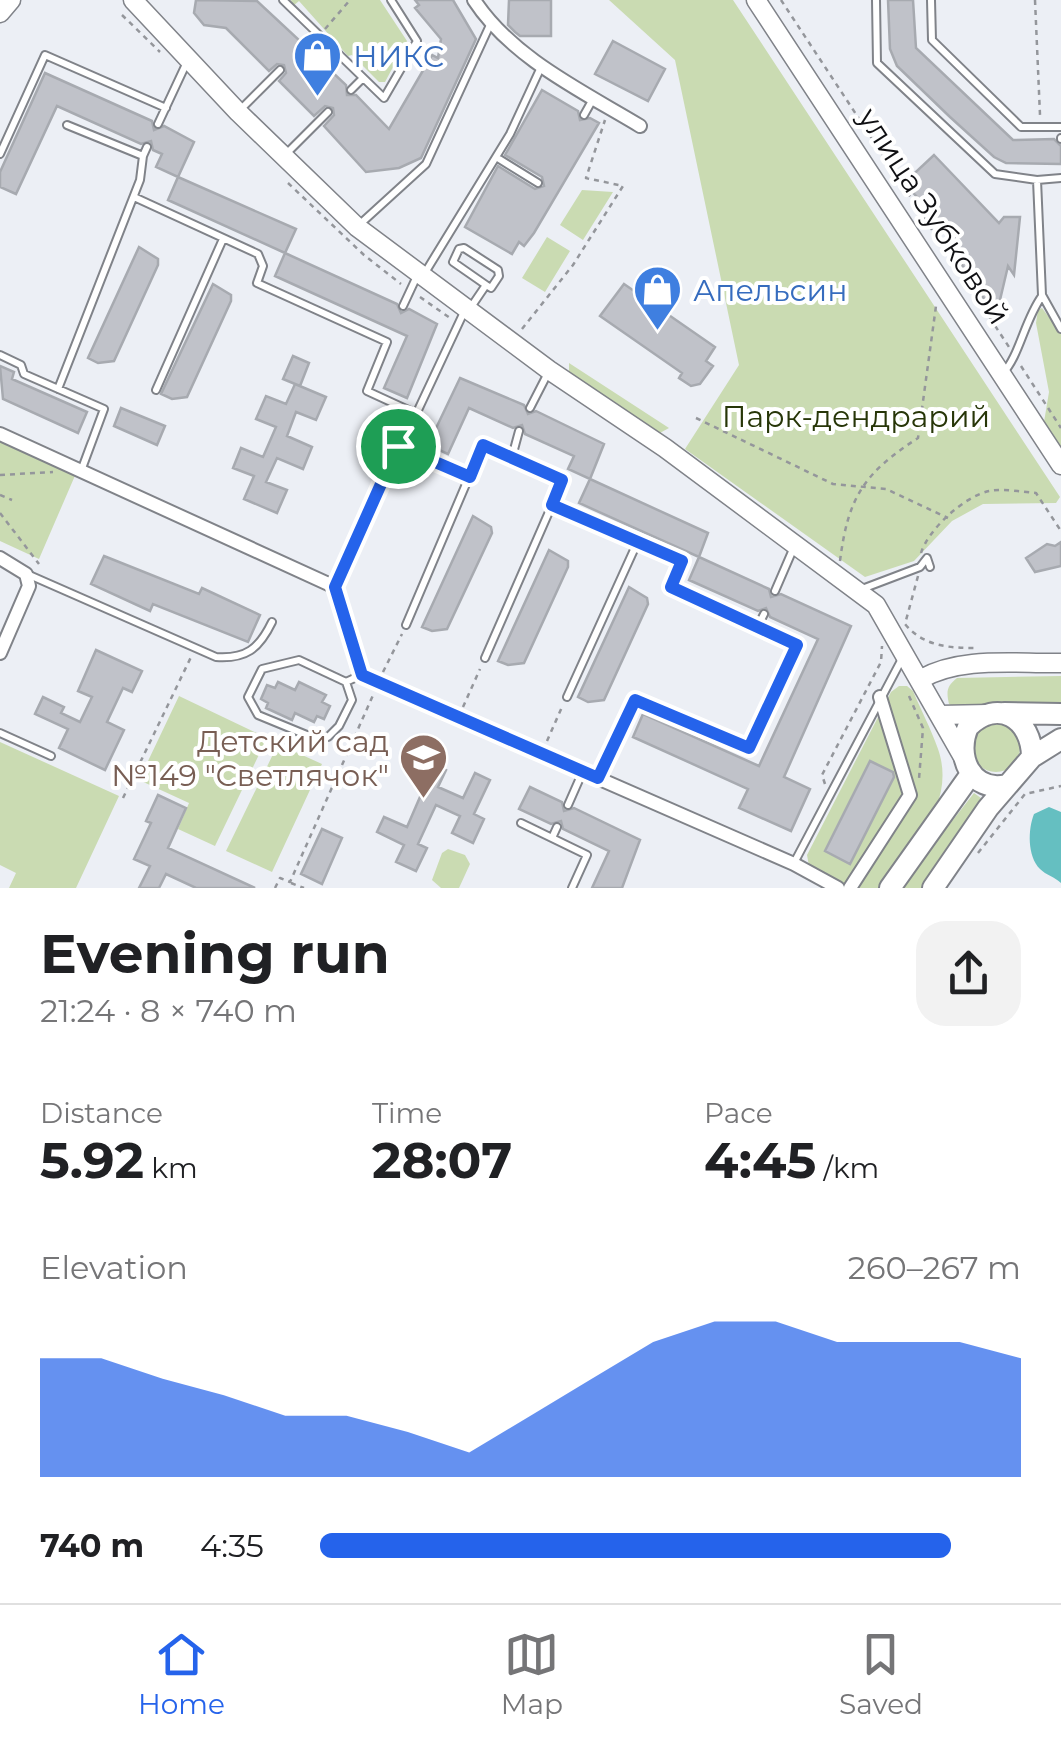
<!DOCTYPE html>
<html lang="en">
<head>
<meta charset="utf-8">
<style>
  body { margin:0; font-family:Montserrat,sans-serif; background:#f2f2f2; color:#202124; height:100vh; display:flex; flex-direction:column; font-size:38px; white-space:nowrap }
  * { box-sizing:border-box; margin:0 }
  p { font-size:32px; color:#757577 }
  .icon { flex:none; width:55px; height:55px; fill:none; stroke:currentColor; stroke-width:2; stroke-linecap:round; stroke-linejoin:round }
  .map { position:relative; height:888px; overflow:hidden }
  .panel { display:flex; flex-direction:column; background:#fff; flex:1 }
  .panel>* { flex:none }
  .pin { position:absolute; display:grid; place-items:center; width:85px; height:85px; color:#fff; margin:-42px; border:5px solid #fff; border-radius:50%; box-shadow:0 2px 10px #0007 }
  .round { display:grid; place-items:center; flex:none; width:105px; height:105px; border-radius:30px; background:#f2f2f2 }
  .head { display:flex; align-items:center; justify-content:space-between; height:170px; padding:0 40px }
  h1 { font-size:55px; font-weight:700; line-height:75px }
  .metrics { display:grid; grid-template-columns:repeat(3,1fr); gap:15px; height:170px; padding:10px 40px }
  .metrics div { display:grid; align-content:center }
  .metrics b { font-size:50px; font-weight:700 }
  .metrics small { font-size:28px; font-weight:400 }
  .metrics p { font-size:28px }
  .chart { height:280px; padding:20px 40px }
  .chart p { display:flex; justify-content:space-between }
  .chart svg { width:100%; height:180px; margin-top:10px; fill:#2563eb; opacity:.7 }
  ul { padding:0 40px; list-style:none; font-size:32px }
  li { display:grid; grid-template-columns:160px 120px 1fr; align-items:center; height:75px }
  li i { height:25px; border-radius:12px; background:#2563eb }
  .tab-bar { display:flex; justify-content:space-around; align-items:center; height:140px; border-top:2px solid #e0e0e0; background:#fff; font-size:28px; color:#757577 }
  .tab-bar a { display:grid; justify-items:center; gap:5px }
  .tab-bar .current { color:#2563eb }
  .map>svg:first-child { display:block }
  .green { fill:#cadbb2 }
  .water { fill:#65bfc1 }
  .building { fill:#c0c2c9; stroke:#a7aab0; stroke-width:2.5 }
  .lines { fill:none; stroke-linecap:round; stroke-linejoin:round }
  .lane-casing { stroke:#808389; stroke-width:10 }
  .street-casing { stroke:#808389; stroke-width:16 }
  .secondary-casing { stroke:#808389; stroke-width:21 }
  .primary-casing { stroke:#808389; stroke-width:24 }
  .path { stroke:#94969b; stroke-width:2.5; stroke-dasharray:5 5; stroke-linecap:butt }
  .lane { stroke:#fff; stroke-width:6 }
  .street { stroke:#fff; stroke-width:12 }
  .secondary { stroke:#fff; stroke-width:18 }
  .primary { stroke:#fff; stroke-width:20 }
  .route-casing { stroke:#fff; stroke-width:20 }
  .route { stroke:#2563eb; stroke-width:12 }
  .labels { text-anchor:middle; dominant-baseline:central; stroke-width:8; stroke-linejoin:round; paint-order:stroke }
  .shop-label { font-size:30px; fill:#366cbe; stroke:#fff; text-anchor:start }
  .street-label { font-size:30px; fill:#101013; stroke:#fff }
  .park-label { font-size:30px; fill:#273608; stroke:#fff }
  .education-label { font-size:30px; fill:#785e54; stroke:#fff; text-anchor:end }
</style>
</head>
<body>
<div class="map">
<svg width="1061" height="888" viewBox="0 0 1061 888">
  <rect width="100%" height="100%" fill="#eceff5"/>
  <path class="green" d="M291,0H380L407,41L385,82H379L352,55L348,56L299,1L293,6Z
    M609,0H733L1060,497L1056,503L983,504L952,521L914,561L865,577L685,449L739,365L675,60Z
    M582,190L613,192L583,240L560,225Z
    M547,237L570,251L545,292L522,278Z
    M1042,308L1061,333V448L1044,422L1049,392L1036,323L1038,310Z
    M569,363L669,428L658,434L569,375Z
    M0,438L77,471L39,559L0,541Z
    M1061,676V705L956,708L949,704C946,691 947,686 957,678Z
    M899,686H907L913,691C921,710 931,729 938,749C957,803 912,849 882,888H849L809,866L807,855L891,692Z
    M179,696L267,738L215,846L178,829L189,803L139,780Z
    M972 748a24 24 0 1 1 48 0a24 24 0 1 1-48 0Z
    M0,742L119,796L76,888H9L16,873L0,865Z
    M278,744L322,764L272,872L226,851Z
    M974,793L985,801L929,888H900Z
    M448,849L465,855L470,864L459,888H441L432,880L442,853Z"/>
  <path class="water" d="M1049,807L1061,812V883C1055,877 1046,875 1040,869C1027,856 1028,829 1034,814Z"/>
  <path class="building" d="M196,0L257,1L299,40L300,50H309L346,85L347,95H356L389,129L432,55L438,58L441,39L415,8L419,5L415,0H453L476,39L421,158L399,168L366,172L324,126L334,115L333,108L325,106L314,116L279,81L286,73L284,65L277,64L269,71L226,28L204,25L194,13Z
    M509,0H551V36H520L515,32L508,25Z
    M888,0H913L916,48L1013,140L1054,139L1061,146V164L1006,163L994,157L950,117L897,66L890,49Z
    M613,41L665,69L648,101L595,74Z
    M45,73L152,121L154,130L164,126L194,142L178,177L156,167L162,154L153,150L151,141L141,144L57,106L16,194L0,187V172Z
    M542,90L578,111L580,120L590,118L599,123L534,233L524,246L519,242L512,254L465,227L498,166L535,189L544,186L542,177L505,155Z
    M934,155L999,223L1004,217H1020L1014,275L1008,266L996,317L952,250L961,244L904,183Z
    M178,177L296,229L285,253L168,200Z
    M139,247L158,259V265L114,361L98,363L88,358Z
    M285,253L397,304L401,313L409,309L437,324L407,398L384,388L407,336L275,276Z
    M213,284L231,295V301L187,397L172,399L161,394Z
    M624,284L715,347L706,361L713,366L700,384L691,386L679,378L682,373L600,316Z
    M293,356L309,363L300,386L283,379Z
    M0,366L14,372L12,379L87,412L78,433L3,399Z
    M460,378L524,405L528,414L536,411L604,444L590,479L568,469L574,456L525,434L522,425L513,428L469,408L448,454L428,445Z
    M295,384L326,397L316,420L296,412L287,436L312,447L303,469L277,458L266,482L287,490L277,513L244,499L254,476L233,468L241,448L263,457L276,427L256,419L266,396L286,404Z
    M121,408L165,426L157,445L114,426Z
    M590,479L708,533L699,557L579,503Z
    M473,516L491,527L492,533L447,629L432,631L422,627Z
    M1061,542V566L1035,572L1026,558L1047,544L1055,546Z
    M549,550L568,561V567L524,663L508,665L498,661Z
    M104,556L199,594L202,588L260,615L248,642L153,604L150,611L91,584Z
    M699,557L769,589L771,597L781,594L851,626L784,777L810,789L791,831L739,808L748,789L633,737L643,714L759,766L818,639L770,617L766,608L758,611L689,580Z
    M629,587L647,598L648,604L604,700L588,702L578,697Z
    M96,650L142,671L132,692L123,688L107,722L124,730L105,770L59,748L68,729L35,714L43,697L64,707L61,713L80,722L92,697L78,691Z
    M278,682L295,690L299,682L326,695L322,702L330,706L324,719L317,716L314,722L295,713L292,720L266,708L268,703L261,699L267,685L275,688Z
    M425,760L446,770L438,787L463,798L475,773L490,780L474,814L484,819L473,843L452,833L460,816L436,805L418,844L427,848L416,871L396,862L404,845L377,832L384,817L407,827L423,790L414,785Z
    M870,761L893,772L894,777L850,864L825,851Z
    M530,787L562,802L564,811L574,808L640,840L622,888H592L609,851L563,829L561,821L551,824L519,809Z
    M158,795L186,808L168,848L255,888H196L166,874L159,888H139L150,866L134,859L151,823L146,821Z
    M322,829L342,838L322,884L301,874Z"/>
  <g class="lines">
    <defs>
      <path id="lane" d="M283,0L384,98L417,41L391,0
        M876,0L877,63L995,174L1037,180
        M931,0L932,40L1021,127H1061
        M304,45L315,34
        M351,90L362,79
        M239,111L280,70
        M584,115L593,99
        M158,124L187,62
        M1061,139V138
        M0,154L45,55L166,108
        M285,155L328,112
        M143,156L147,147
        M496,157L538,183
        M1061,178L1037,180L1042,295L1061,329
        M134,197L258,254L263,266L257,283L387,342L367,391L417,414
        M359,225L426,164L490,25
        M423,276L510,134L542,65
        M403,306L417,276
        M469,310L486,285L453,262L459,249L464,248L498,270L499,276L491,288L486,285
        M0,355L21,365L24,374L104,409L81,471
        M1003,373C1019,357 1025,319 1042,296
        M58,389L140,180L143,156L67,125
        M156,390L223,239
        M530,408L549,371
        M398,446L469,477L483,445L562,481L552,505L682,561L671,587L797,645L749,748L635,700L598,777
        M512,457L519,431
        M27,574L216,657C246,659 259,649 272,622
        M336,585L464,312
        M862,589L920,567L927,558L930,567
        M775,591L794,547
        M406,625L469,477
        M758,626L764,614
        M485,658L552,505
        M346,682L352,700L339,726L328,737L314,738L258,715L248,697L262,669L299,660L346,682L361,675
        M567,697L638,541
        M0,733L51,756
        M568,805L583,771
        M521,823L587,855L572,888
        M552,838L557,827
        M794,863L903,657"/>
      <path id="street" d="M474,0C512,58 582,91 640,126
        M0,434L335,587L362,675L794,864L838,888
        M0,558L26,574L29,586L0,653
        M850,888L910,795L880,697"/>
      <path id="secondary" d="M133,0L238,112L357,227L549,370L665,448L876,605L963,757
        M756,0L1061,465
        M0,13L11,0
        M921,679C961,656 1015,664 1061,663
        M940,715L989,714"/>
      <path id="primary" d="M1004,713L1061,714
        M1032,757L1061,739
        M890,888L971,774
        M933,888L988,808L1032,757C1032,719 998,697 968,727C955,756 971,793 1007,785"/>
    </defs>
    <use href="#lane" class="lane-casing"/>
    <use href="#street" class="street-casing"/>
    <use href="#secondary" class="secondary-casing"/>
    <use href="#primary" class="primary-casing"/>
    <path class="path" d="M781,0L1009,347
      M1035,0L1040,115
      M122,15L160,52
      M325,29L350,0
      M288,183L364,255L401,284
      M420,297L450,318
      M522,329L573,265L623,186L586,178L605,120
      M1021,366L1061,428
      M696,418L833,484L886,489L948,518
      M0,475L53,472
      M0,495L12,500
      M0,513L39,564
      M921,553C928,530 963,497 989,491C1003,488 1022,492 1036,493L1061,531
      M840,561C848,497 864,473 918,438L936,306
      M918,576L905,624C923,646 948,648 975,648
      M383,672L402,634
      M909,696L923,728L919,779
      M463,707L480,669
      M547,741L562,707
      M825,784L822,775L881,662L882,646
      M123,798L192,655
      M978,853L1025,794L1061,786
      M291,883L304,888
      M275,888L280,878L290,882L374,693"/>
    <use href="#lane" class="lane"/>
    <use href="#street" class="street"/>
    <use href="#secondary" class="secondary"/>
    <use href="#primary" class="primary"/>
  </g>
  <g class="lines">
    <defs>
      <path id="route" d="M483,445L562,480L552,505L682,561L671,587L797,645L749,748L635,700L598,778L362,675L335,587L398,446L470,477Z"/>
    </defs>
    <use href="#route" class="route-casing"/>
    <use href="#route" class="route"/>
  </g>
  <defs>
    <symbol id="shop-pin" viewBox="-11 -11 22 30"><path d="M0 17L-7.5 6A9.5 9.5 0 1 1 7.5 6Z" fill="#3f7fe0" stroke="#fff"/><path d="M-5-2.5h2.3a2.7 3.5 0 0 1 5.4 0H5L5.5 6h-11ZM-1.5-2.5h3a1.5 2.3 0 0 0-3 0Z" fill="#fff"/></symbol>
    <symbol id="school-pin" viewBox="-11 -11 22 30"><path d="M0 17L-7.5 6A9.5 9.5 0 1 1 7.5 6Z" fill="#8d6e63" stroke="#fff"/><path d="M0-5L7-2L0 1L-7-2ZM-4 1L0 2.5L4 1V4Q0 6-4 4Z" fill="#fff"/></symbol>
  </defs>
  <g fill-rule="evenodd">
    <use href="#shop-pin" x="290" y="28" width="55" height="75"/>
    <use href="#shop-pin" x="630" y="262" width="55" height="75"/>
    <use href="#school-pin" x="396" y="730" width="55" height="75"/>
  </g>
  <g class="labels">
    <g class="shop-label">
      <text x="353" y="56">НИКС</text>
      <text x="693" y="290">Апельсин</text>
    </g>
    <g class="street-label">
      <text transform="translate(934 216) rotate(57)">улица Зубковой</text>
    </g>
    <g class="park-label">
      <text x="856" y="416">Парк-дендрарий</text>
    </g>
    <g class="education-label">
      <text x="389" y="741">Детский сад<tspan x="389" dy="34">№149 "Светлячок"</tspan></text>
    </g>
  </g>
</svg>
<div class="pin" style="left:398px;top:446px;background:#1e9e55"><svg class="icon" aria-label="arrive" viewBox="0 0 24 24"><path d="M6 21V4h12l-3 4 3 4H6"/></svg></div>
</div>
<section class="panel">
<div class="head"><div><h1>Evening run</h1><p>21:24 · 8 × 740 m</p></div><a class="round"><svg class="icon" aria-label="share" viewBox="0 0 24 24"><path d="M12 15V3M7 8l5-5 5 5M5 13v7h14v-7"/></svg></a></div>
<div class="metrics">
<div><p>Distance</p><b>5.92<small> km</small></b></div>
<div><p>Time</p><b>28:07</b></div>
<div><p>Pace</p><b>4:45<small> /km</small></b></div>
</div>
<div class="chart"><p><span>Elevation</span>260–267 m</p>
<svg viewBox="0 0 160 44" preserveAspectRatio="none"><path d="M0 44V15L10 15L20 20L30 24L40 29L50 29L60 33L70 38L80 29L90 20L100 11L110 6L120 6L130 11L140 11L150 11L160 15V44z"/></svg>
</div>
<ul>
<li><b>740 m</b>4:35<i style="width:90%"></i></li>
</ul>
</section>
<nav class="tab-bar">
<a class="current"><svg class="icon" aria-label="home" viewBox="0 0 24 24"><path d="M3 11l9-7 9 7M6 9v11h12V9"/></svg>Home</a>
<a><svg class="icon" aria-label="map" viewBox="0 0 24 24"><path d="M3 6l6-2 6 2 6-2v14l-6 2-6-2-6 2zM9 4v14M15 6v14"/></svg>Map</a>
<a><svg class="icon" aria-label="saved" viewBox="0 0 24 24"><path d="M7 4h10v16l-5-4-5 4z"/></svg>Saved</a>
</nav>
</body>
</html>
